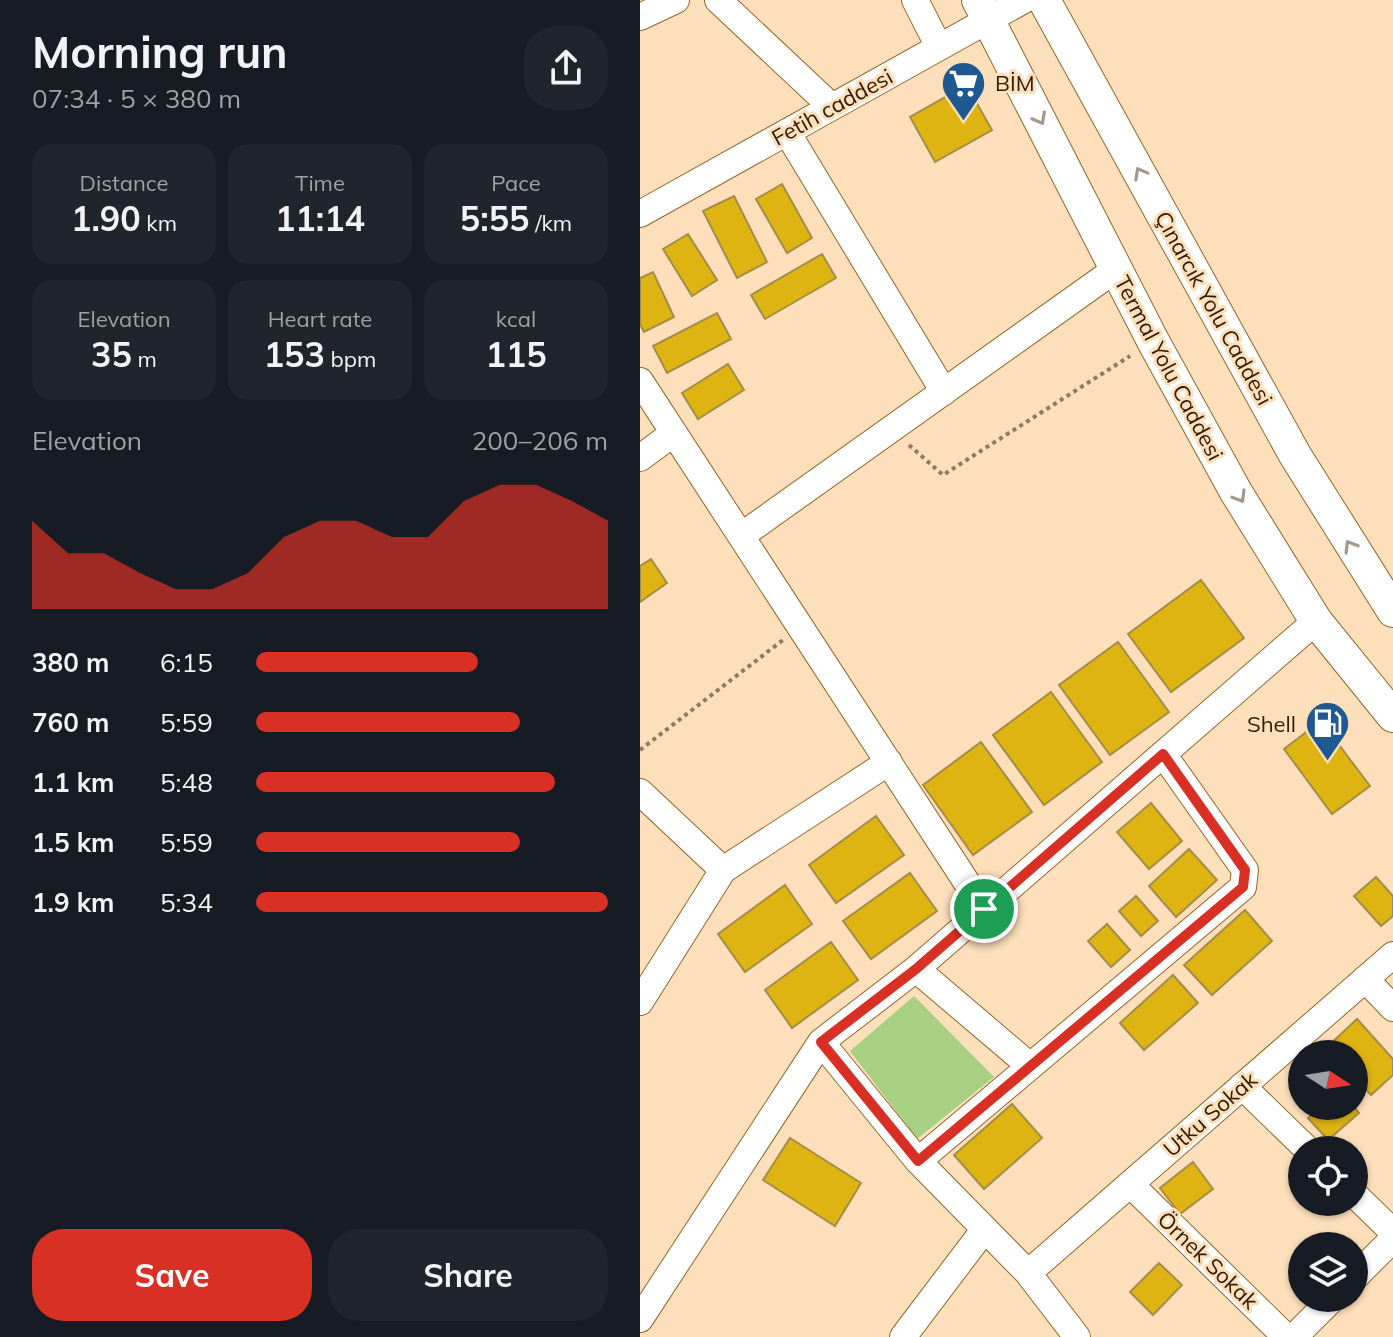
<!DOCTYPE html>
<html lang="en">
<head>
<meta charset="utf-8">
<style>
  body { margin:0; font-family:Mulish,sans-serif; background:#20242c; color:#f1f3f6; height:100vh; display:flex; flex-direction:column; font-size:30px; white-space:nowrap }
  * { box-sizing:border-box; margin:0 }
  p { font-size:26px; color:#9ea1a6 }
  .icon { flex:none; width:44px; height:44px; fill:none; stroke:currentColor; stroke-width:2; stroke-linecap:round; stroke-linejoin:round }
  .map { position:relative; flex:1; overflow:hidden }
  .drawer { display:flex; flex-direction:column; background:#171b24; width:640px }
  .drawer>* { flex:none }
  .needle { width:52px; rotate:102deg }
  .tools { position:absolute; left:648px; top:1040px; display:grid; gap:16px }
  .tools a { display:grid; place-items:center; width:80px; height:80px; border-radius:50%; background:#171b24; box-shadow:0 2px 6px #0004; font-size:40px }
  .pin { position:absolute; display:grid; place-items:center; width:68px; height:68px; color:#fff; margin:-34px; border:4px solid #fff; border-radius:50%; box-shadow:0 2px 8px #0007 }
  .round { display:grid; place-items:center; flex:none; width:84px; height:84px; border-radius:32px; background:#20242c }
  .overview { display:flex; align-items:center; justify-content:space-between; height:136px; padding:0 32px }
  h1 { font-size:44px; font-weight:700; line-height:60px }
  .metrics { display:grid; grid-template-columns:repeat(3,1fr); gap:12px; height:136px; padding:8px 32px }
  .metrics div { display:grid; align-content:center; border-radius:20px; background:#20242c; text-align:center }
  .metrics b { font-size:34px; font-weight:700 }
  .metrics small { font-size:22px; font-weight:400 }
  .metrics p { font-size:22px }
  .chart { height:224px; padding:16px 32px }
  .chart p { display:flex; justify-content:space-between }
  .chart svg { width:100%; height:144px; margin-top:8px; fill:#d93025; opacity:.7 }
  .button { display:flex; gap:16px; margin-top:auto; padding:16px 32px }
  .button a { flex:1; height:92px; border-radius:32px; background:#d93025; color:#fff; font-size:32px; font-weight:700; line-height:92px; text-align:center }
  .button a+a { background:#20242c; color:#f1f3f6 }
  ul { padding:0 32px; list-style:none; font-size:26px }
  li { display:grid; grid-template-columns:128px 96px 1fr; align-items:center; height:60px }
  li i { height:20px; border-radius:10px; background:#d93025 }
  main { display:flex; flex:1; min-height:0 }
  .map>svg:first-child { display:block }
  .green { fill:#a7d082 }
  .building { fill:#deb413; stroke:#a48d46; stroke-width:2 }
  .lines { fill:none; stroke-linecap:round; stroke-linejoin:round }
  .minor-casing { stroke:#92662a; stroke-width:28 }
  .major-casing { stroke:#92662a; stroke-width:34 }
  .path { stroke:#927a5c; stroke-width:4; stroke-dasharray:4 4; stroke-linecap:butt }
  .minor { stroke:#fff; stroke-width:26 }
  .major { stroke:#fff; stroke-width:32 }
  .oneway { stroke:#a1998e }
  .route-casing { stroke:#fff; stroke-width:16 }
  .route { stroke:#d93025; stroke-width:10 }
  .labels { text-anchor:middle; dominant-baseline:central; stroke-width:6; stroke-linejoin:round; paint-order:stroke }
  .poi-label { font-size:22px; fill:#2e1c03; stroke:#fddfbc; text-anchor:start }
  .street-label { font-size:22px; fill:#2e1c03; stroke:#fddfbc }
</style>
</head>
<body>
<main>
<section class="drawer">
<div class="overview"><div><h1>Morning run</h1><p>07:34 · 5 × 380 m</p></div><a class="round"><svg class="icon" aria-label="share" viewBox="0 0 24 24"><path d="M12 15V3M7 8l5-5 5 5M5 13v7h14v-7"/></svg></a></div>
<div class="metrics">
<div><p>Distance</p><b>1.90<small> km</small></b></div>
<div><p>Time</p><b>11:14</b></div>
<div><p>Pace</p><b>5:55<small> /km</small></b></div>
</div>
<div class="metrics">
<div><p>Elevation</p><b>35<small> m</small></b></div>
<div><p>Heart rate</p><b>153<small> bpm</small></b></div>
<div><p>kcal</p><b>115</b></div>
</div>
<div class="chart"><p><span>Elevation</span>200–206 m</p>
<svg viewBox="0 0 160 44" preserveAspectRatio="none"><path d="M0 44V17L10 27L20 27L30 33L40 38L50 38L60 33L70 22L80 17L90 17L100 22L110 22L120 11L130 6L140 6L150 11L160 17V44z"/></svg>
</div>
<ul>
<li><b>380 m</b>6:15<i style="width:63%"></i></li>
<li><b>760 m</b>5:59<i style="width:75%"></i></li>
<li><b>1.1 km</b>5:48<i style="width:85%"></i></li>
<li><b>1.5 km</b>5:59<i style="width:75%"></i></li>
<li><b>1.9 km</b>5:34<i style="width:100%"></i></li>
</ul>
<div class="button"><a>Save</a><a>Share</a></div>
</section>
<div class="map">
<svg width="753" height="1337" viewBox="0 0 753 1337">
  <rect width="100%" height="100%" fill="#fddfbc"/>
  <path class="green" d="M274,996L354,1077L277,1139L210,1051Z"/>
  <path class="building" d="M316,91L331,93L352,130L295,162L270,117Z
    M142,184L172,238L147,253L116,199Z
    M94,196L127,262L97,278L63,211Z
    M48,234L77,280L52,296L23,249Z
    M182,254L196,278L125,319L111,295Z
    M13,272L34,317L4,332L0,324V278Z
    M77,313L91,339L27,373L13,346Z
    M88,364L104,390L58,419L42,393Z
    M11,559L27,583L0,602V566Z
    M561,580L604,638L531,692L488,634Z
    M478,642L529,712L470,755L419,685Z
    M411,692L462,762L404,805L353,735Z
    M681,721L730,786L692,814L644,749Z
    M341,742L392,812L333,855L283,785Z
    M511,803L542,841L509,869L477,832Z
    M236,816L264,855L196,903L169,865Z
    M549,849L577,880L536,917L509,886Z
    M270,873L297,911L231,959L203,921Z
    M736,877L753,896V916L741,926L714,896Z
    M145,885L172,924L105,972L78,934Z
    M496,896L518,921L501,936L479,911Z
    M605,910L632,941L572,995L544,965Z
    M467,924L490,950L471,967L448,941Z
    M191,942L218,980L152,1028L125,990Z
    M533,975L558,1003L504,1050L480,1023Z
    M717,1019L753,1059V1075L731,1095L714,1077V1054H693L687,1047Z
    M372,1104L402,1138L344,1189L314,1155Z
    M682,1106H713L719,1113L688,1140L668,1118Z
    M150,1138L221,1183L195,1226L123,1180Z
    M553,1162L573,1189L540,1214L520,1188Z
    M519,1263L542,1285L513,1315L490,1292Z"/>
  <g class="lines">
    <defs>
      <path id="minor" d="M78,0L192,107
        M275,0L299,47
        M0,17L36,0
        M147,132L304,392
        M0,214L384,0
        M0,381L344,909
        M0,458L34,433
        M101,536L476,269
        M0,792L83,870L0,1002
        M83,870L249,762
        M276,969L390,1066
        M725,979L753,1008
        M181,1042L278,1161L388,1273L437,1337
        M602,1086L668,1150
        M278,1161L603,887L605,870L523,754
        M490,1184L646,1337
        M714,1194L753,1232
        M388,1273L753,955
        M714,1278L753,1239
        M0,1319L181,1042L276,969L676,621
        M263,1337L344,1230
        M654,1337L693,1298"/>
      <path id="major" d="M338,0L513,341L596,492L676,621L753,716
        M404,0L655,455L753,611"/>
    </defs>
    <use href="#minor" class="minor-casing"/>
    <use href="#major" class="major-casing"/>
    <path class="path" d="M269,445L303,475L490,356
      M0,750L143,640"/>
    <use href="#minor" class="minor"/>
    <use href="#major" class="major"/>
  </g>
  <defs><path id="oneway-chevron" d="M-2-3.5L2.5 0L-2 3.5" fill="none" stroke-width="1.6" stroke-linecap="round" stroke-linejoin="round" transform="scale(2)"/></defs>
  <g class="oneway">
    <use href="#oneway-chevron" transform="translate(400 119) rotate(62)"/>
    <use href="#oneway-chevron" transform="translate(500 173) rotate(-119)"/>
    <use href="#oneway-chevron" transform="translate(600 497) rotate(59)"/>
    <use href="#oneway-chevron" transform="translate(710 546) rotate(-121)"/>
  </g>
  <g class="lines">
    <defs>
      <path id="route" d="M523,754L605,870L603,887L278,1161L181,1042L276,969Z"/>
    </defs>
    <use href="#route" class="route-casing"/>
    <use href="#route" class="route"/>
  </g>
  <defs>
    <symbol id="supermarket-pin" viewBox="-11 -11 22 30"><path d="M0 17L-7.5 6A9.5 9.5 0 1 1 7.5 6Z" fill="#205990" stroke="#fddfbc"/><path d="M-6-5.5h2.5l.6 2H6L4.5 2H-2.5L-4.4-4H-6ZM-1.5 3.2a1.3 1.3 0 1 0 .1 0ZM3 3.2a1.3 1.3 0 1 0 .1 0Z" fill="#fff"/></symbol>
    <symbol id="fuel-pin" viewBox="-11 -11 22 30"><path d="M0 17L-7.5 6A9.5 9.5 0 1 1 7.5 6Z" fill="#205990" stroke="#fddfbc"/><path d="M-5.5-6h7V0h2V4h1.3V-2.5L3-4.5l.8-.8L6-3V5H2.5V1h-1V6h-7ZM-4.2-4.7v3.2H.2V-4.7Z" fill="#fff"/></symbol>
  </defs>
  <g fill-rule="evenodd">
    <use href="#supermarket-pin" x="298" y="58" width="51" height="69"/>
    <use href="#fuel-pin" x="662" y="698" width="51" height="69"/>
  </g>
  <g class="labels">
    <g class="poi-label">
      <text x="355" y="83">BİM</text>
      <text x="656" y="724" text-anchor="end">Shell</text>
    </g>
    <g class="street-label">
      <text transform="translate(192 107) rotate(-29)">Fetih caddesi</text>
      <text transform="translate(574 308) rotate(61)">Çınarcık Yolu Caddesi</text>
      <text transform="translate(529 368) rotate(62)">Termal Yolu Caddesi</text>
      <text transform="translate(570 1114) rotate(-41)">Utku Sokak</text>
      <text transform="translate(568 1260) rotate(44)">Örnek Sokak</text>
    </g>
  </g>
</svg>
<div class="tools">
<a><svg class="needle" viewBox="-14 -14 28 28"><path d="M0-13l5 13h-10z" fill="#e53935"/><path d="M0 13l5-13h-10z" fill="#9ea1a6"/></svg></a>
<a><svg class="icon" aria-label="locate" viewBox="0 0 24 24"><circle cx="12" cy="12" r="6"/><path d="M12 2v4M12 18v4M2 12h4M18 12h4"/></svg></a>
<a><svg class="icon" aria-label="layers" viewBox="0 0 24 24"><path d="M12 4l9 5-9 5-9-5zM3 14l9 5 9-5"/></svg></a>
</div>
<div class="pin" style="left:344px;top:909px;background:#1e9e55"><svg class="icon" aria-label="arrive" viewBox="0 0 24 24"><path d="M6 21V4h12l-3 4 3 4H6"/></svg></div>
</div>
</main>
</body>
</html>
